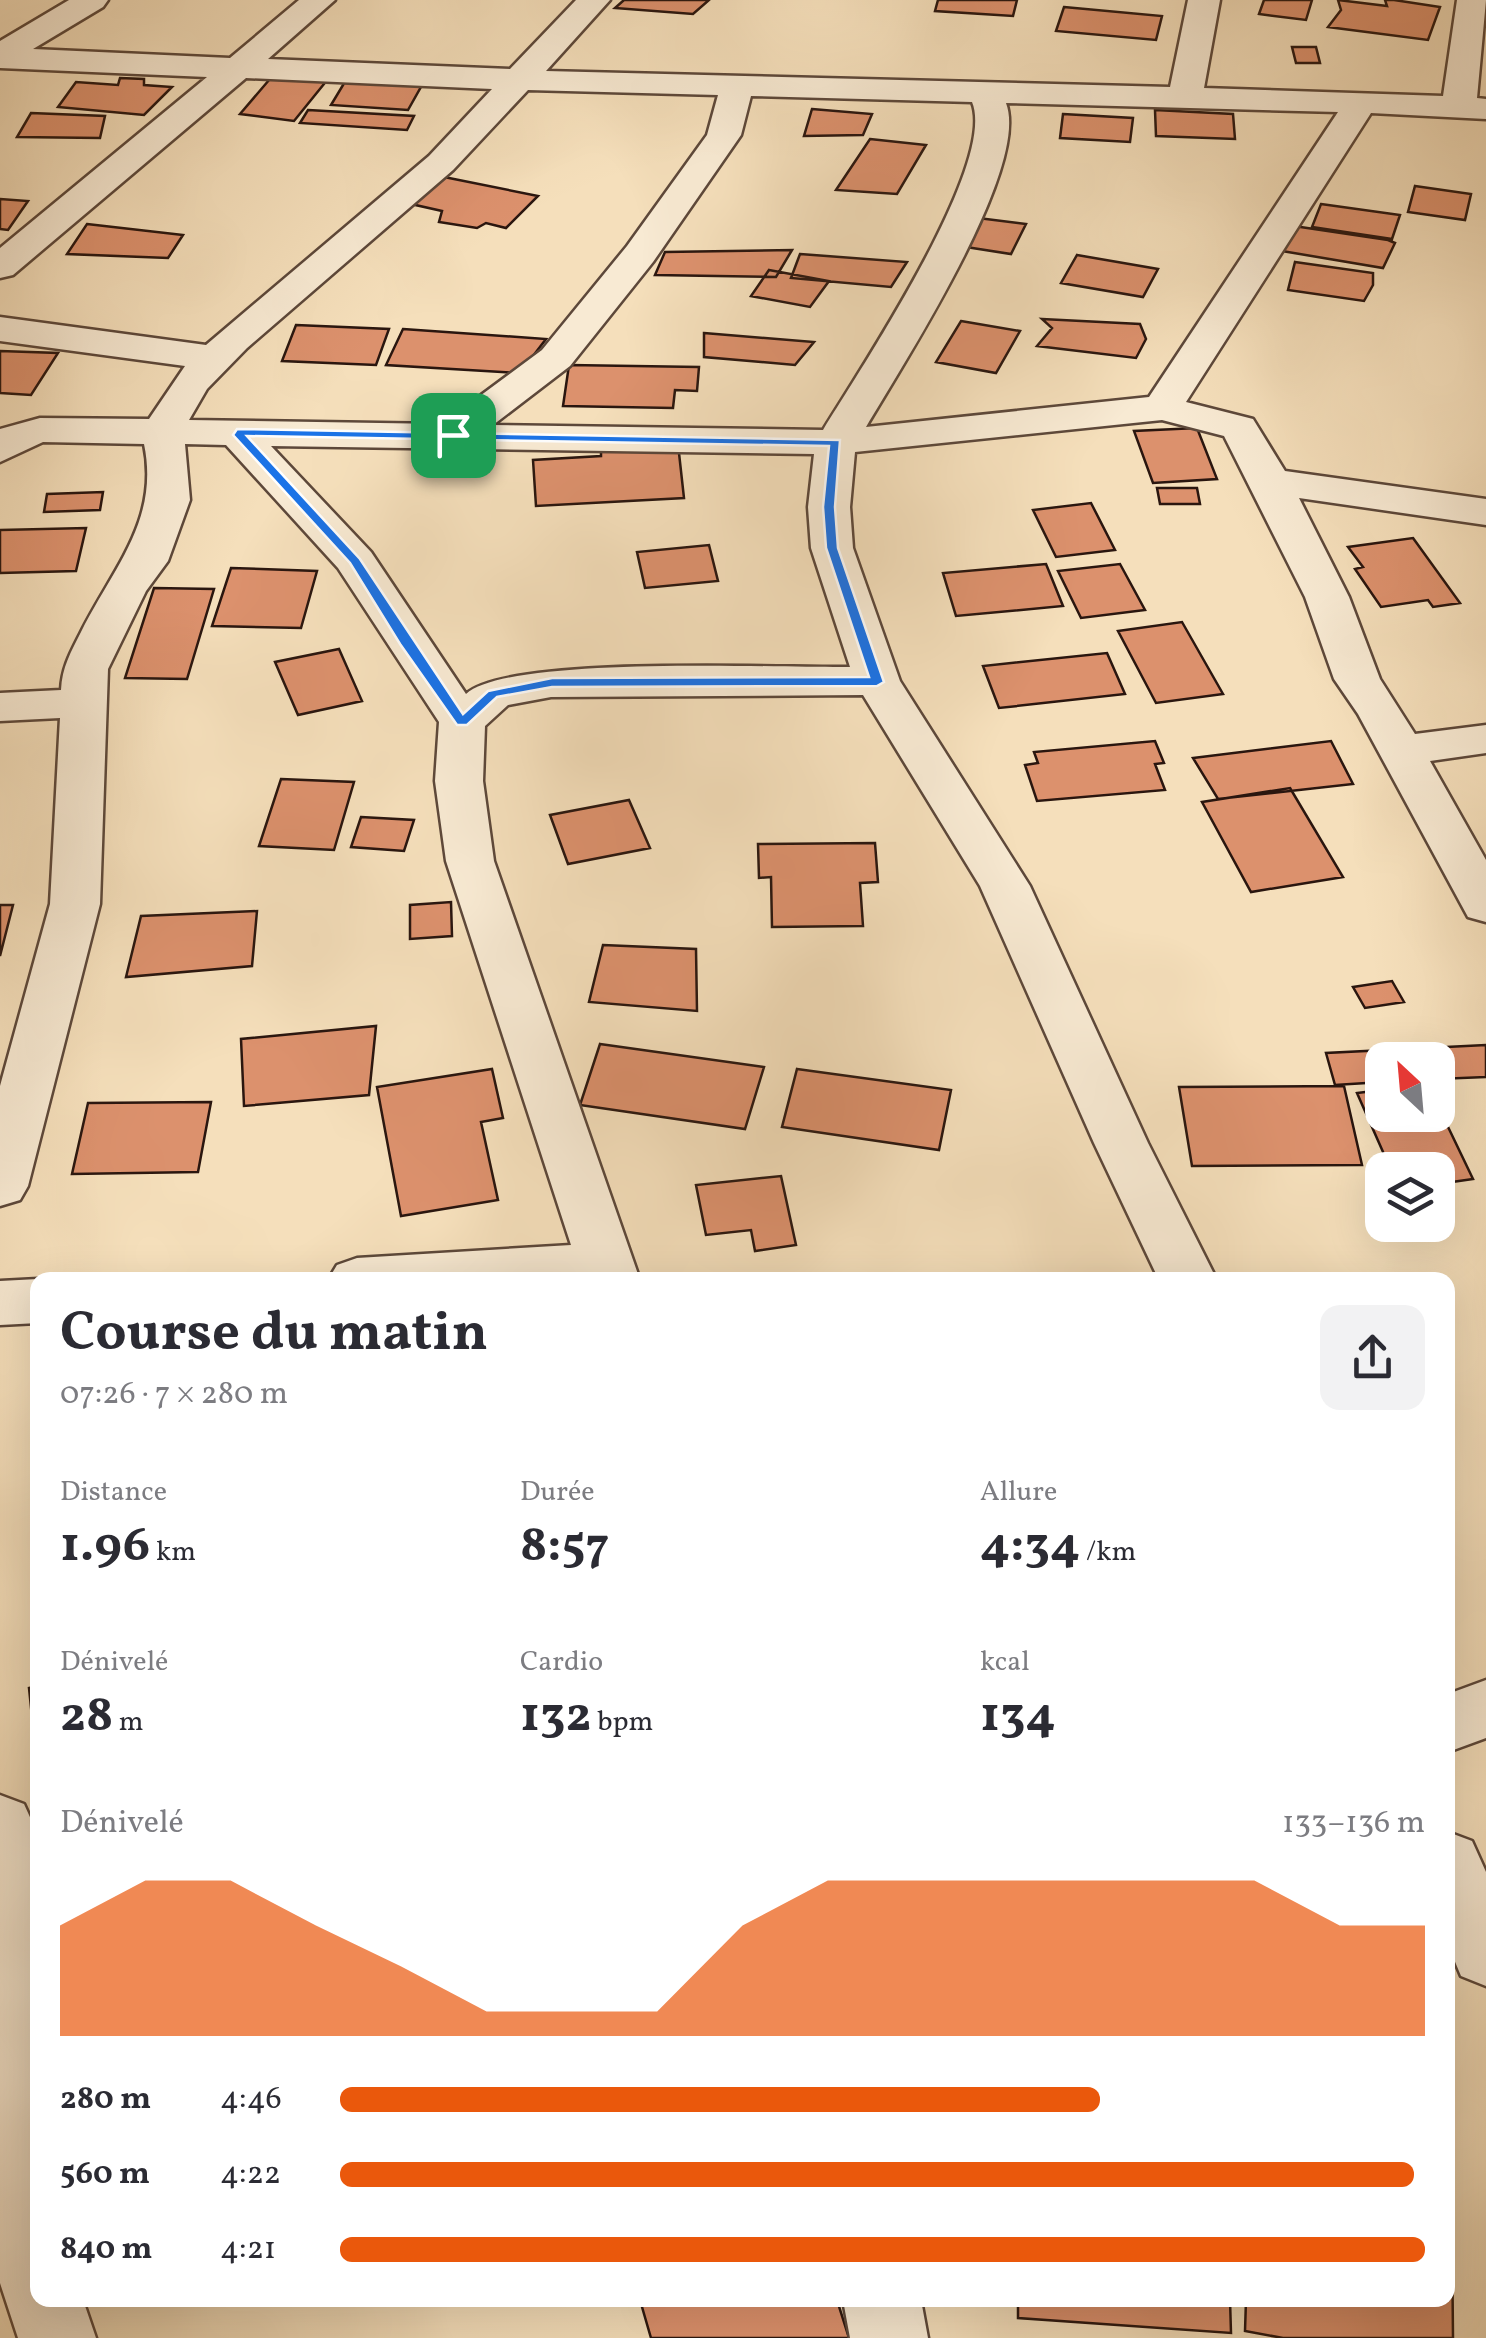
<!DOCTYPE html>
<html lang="fr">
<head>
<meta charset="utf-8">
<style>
  body { margin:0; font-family:Vollkorn,serif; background:#f2f2f3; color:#2b2b33; height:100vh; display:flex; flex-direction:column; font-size:38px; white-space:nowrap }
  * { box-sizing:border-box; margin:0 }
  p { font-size:32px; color:#7c7c81 }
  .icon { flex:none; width:55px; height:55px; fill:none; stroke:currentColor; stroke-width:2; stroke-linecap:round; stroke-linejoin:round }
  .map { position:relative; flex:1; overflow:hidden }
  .panel { position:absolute; left:30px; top:1272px; width:1425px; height:1035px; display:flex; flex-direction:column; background:#fff; border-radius:20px; box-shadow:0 10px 40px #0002 }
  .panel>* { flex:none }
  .needle { width:65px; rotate:334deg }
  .fabs { position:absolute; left:1365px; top:1042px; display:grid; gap:20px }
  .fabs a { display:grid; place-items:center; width:90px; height:90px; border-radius:20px; background:#fff; box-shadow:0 10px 40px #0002; font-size:50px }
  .pin { position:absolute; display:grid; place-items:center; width:85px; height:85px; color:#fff; margin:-42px; border-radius:20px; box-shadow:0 5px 15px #0006 }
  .round { display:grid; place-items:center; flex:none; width:105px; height:105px; border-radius:20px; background:#f2f2f3 }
  .summary { display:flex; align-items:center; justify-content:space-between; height:170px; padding:0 30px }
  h1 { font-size:55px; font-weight:700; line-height:75px }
  .metrics { display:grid; grid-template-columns:repeat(3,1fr); gap:15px; height:170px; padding:10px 30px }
  .metrics div { display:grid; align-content:center }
  .metrics b { font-size:50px; font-weight:700 }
  .metrics small { font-size:28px; font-weight:400 }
  .metrics p { font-size:28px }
  .chart { height:280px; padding:20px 30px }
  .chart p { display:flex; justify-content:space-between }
  .chart svg { width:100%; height:180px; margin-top:10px; fill:#ea580c; opacity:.7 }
  ul { padding:0 30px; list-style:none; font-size:32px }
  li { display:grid; grid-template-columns:160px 120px 1fr; align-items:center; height:75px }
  li i { height:25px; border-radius:12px; background:#ea580c }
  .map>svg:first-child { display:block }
  .building { fill:#dc916d; stroke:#2a160f; stroke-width:2.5 }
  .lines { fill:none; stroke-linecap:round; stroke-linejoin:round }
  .minor-casing { stroke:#5d483a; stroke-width:5 }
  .minor { fill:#f8ead3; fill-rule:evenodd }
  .route { fill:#1a73e8; stroke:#fff; stroke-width:2.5; fill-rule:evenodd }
</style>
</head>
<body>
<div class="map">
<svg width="1486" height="2338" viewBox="0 0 1486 2338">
  <rect width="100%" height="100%" fill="#f5dfbb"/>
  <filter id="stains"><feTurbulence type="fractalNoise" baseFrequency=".002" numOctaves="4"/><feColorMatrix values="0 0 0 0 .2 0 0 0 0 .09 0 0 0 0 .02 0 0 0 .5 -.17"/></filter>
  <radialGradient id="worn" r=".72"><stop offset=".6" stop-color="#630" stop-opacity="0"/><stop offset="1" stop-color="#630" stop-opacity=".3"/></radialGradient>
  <path class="building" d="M624,0H709L693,14L615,8Z
    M938,0H1017L1013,16L935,11Z
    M1264,0H1312L1306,20L1259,14Z
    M1338,0L1387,6L1385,0H1394L1440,7L1428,40L1328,27L1341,10Z
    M1064,7L1162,16L1156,40L1056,31Z
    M1292,47H1316L1320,63H1296Z
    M275,73L328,79L294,121L240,114Z
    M120,78L144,79V85L172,87L144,115L58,107L76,82L118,85Z
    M346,80L422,85L408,110L331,105Z
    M812,109L872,114L863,135L804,136Z
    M308,110L414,116L407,130L300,123Z
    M1155,110L1233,114L1235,139L1156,136Z
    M31,113L105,116L100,138L17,137Z
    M1063,114L1133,118L1130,142L1060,138Z
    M870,139L926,145L897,194L836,190Z
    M444,177L538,196L506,228L486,223L477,228L439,222L442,211L411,204Z
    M1415,186L1471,194L1465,220L1408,212Z
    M0,199L28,201L8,230L0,229Z
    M1321,204L1400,215L1392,239L1312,227Z
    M978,218L1026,224L1011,254L966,247Z
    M87,224L183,235L168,258L67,254Z
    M1287,225L1388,240L1395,243L1383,268L1276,250Z
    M792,250L776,277L655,275L665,252Z
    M800,254L907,262L891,287L791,278Z
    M1077,255L1158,269L1143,297L1061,283Z
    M1295,262L1373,273V285L1364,301L1288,290Z
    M769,270L829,281L810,307L751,296Z
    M1042,319L1140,324L1146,339L1136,358L1037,346L1052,328Z
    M961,321L1020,331L996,373L936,362Z
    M296,325L389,329L376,365L282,361Z
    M403,329L546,339L520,373L386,365Z
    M704,333L814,342L795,365L704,357Z
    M0,351L58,353L31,395L0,393Z
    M569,365L699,367L697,391L675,390L673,408L563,406Z
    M1197,428L1217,479L1153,483L1134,431Z
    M678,444L684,498L536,506L533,460L601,456V447Z
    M1157,488H1197L1200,504H1160Z
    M103,492L100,510L44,512L47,494Z
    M1091,503L1115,550L1056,557L1033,510Z
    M86,528L76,571L0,573V530Z
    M1413,538L1460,603L1433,607L1428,600L1381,607L1355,569L1363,567L1348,547Z
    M709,545L718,581L645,588L637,552Z
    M1046,564L1063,606L956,616L943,573Z
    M1120,564L1145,610L1081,618L1058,571Z
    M231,568L317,571L301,628L212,626Z
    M154,588L214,589L187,679L125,678Z
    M1182,622L1223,694L1156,703L1118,631Z
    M339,649L362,701L298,715L275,662Z
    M1107,653L1125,694L999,708L983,666Z
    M1155,741L1164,763L1155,764L1165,790L1037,801L1025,765L1038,763L1034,752Z
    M1331,741L1353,784L1218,799L1193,758Z
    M281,779L354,782L334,850L259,846Z
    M1290,788L1343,877L1251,892L1202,802Z
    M629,800L650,848L568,864L550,815Z
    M361,817L414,820L404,851L351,847Z
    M875,843L878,882L860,883L863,926L772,927L771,877L759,878L758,844Z
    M451,902L452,936L410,939V905Z
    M0,905H13L0,956Z
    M257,911L252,966L126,977L141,916Z
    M603,945L696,949L697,1011L589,1002Z
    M1392,981L1404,1002L1365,1008L1353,987Z
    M376,1026L369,1095L244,1106L241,1039Z
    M600,1044L764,1067L745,1129L580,1105Z
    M1486,1045V1077L1438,1079V1060H1382V1082L1335,1085L1326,1053Z
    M492,1069L503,1118L481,1122L498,1200L401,1216L377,1087Z
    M797,1069L951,1090L939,1150L782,1127Z
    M1344,1086L1362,1165L1192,1166L1179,1087Z
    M1382,1090V1115H1438V1106L1473,1179L1438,1184V1170H1391L1357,1093Z
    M211,1102L198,1172L72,1174L88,1103Z
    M781,1176L796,1245L755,1251L751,1230L706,1235L696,1185Z
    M33,1492H38V1562L32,1563Z
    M38,1686V1766H37L29,1688Z
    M1448,2230L1452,2231L1453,2338H1283L1245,2331L1246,2300H1448Z
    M640,2300H837L849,2338H651Z
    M1018,2300H1230L1231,2333L1018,2318Z"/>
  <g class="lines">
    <defs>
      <path id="minor" d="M69,0H108L103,7L33,49L230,58L299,0H335L268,59L510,69L576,0H610L546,71L1170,87L1188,0H1220L1204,88L1443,96L1457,0H1486L1477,98L1486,99V119L1371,113L1186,402L1253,419L1285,471L1486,499V525L1299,498L1349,597L1380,679L1415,734L1486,725V753L1430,761L1486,860V922L1468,917L1358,714L1334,679L1305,597L1224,436L1162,420L855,452L850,507L853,548L900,681L1030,886L1148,1143L1217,1280H1159L1094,1143L980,886L863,695L551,697L508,705L485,726L483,781L494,861L640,1280H328L337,1265L357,1258L571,1245L446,861L435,781L439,722L338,568L226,445L185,444L190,500L168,561L146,591L108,669L100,904L28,1186L20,1200L0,1206V1086L50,904L60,718L0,721V693L61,690C62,667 71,652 81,632C113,568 160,520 144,444L43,442L0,462V429L40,418L149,419L185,366L0,341V317L206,345L429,156L492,89L246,78L13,275L0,278V248L207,77L0,68V41ZM528,90L718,95L707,135L627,246L542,350L442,424L189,420L207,389L247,348L453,170ZM751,96L972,102C998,164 859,371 823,430L493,425L570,366L653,262L741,135ZM1006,103L1338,112L1149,397L866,427C901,367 1031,168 1006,103ZM271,446L814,454L808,507L811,548L850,667C779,668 509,655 466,694L371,552Z
        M38,1279L41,1280H38V1323L0,1325V1281Z
        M1486,1680V1738L1448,1752V1694Z
        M0,1795L24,1804L34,1826L38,1851V2300H83L96,2338H18L0,2283Z
        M1448,1832L1472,1841L1486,1872V1986L1461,1976L1448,1945Z
        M843,2300H921L928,2338H850Z"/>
    </defs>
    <use href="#minor" class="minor-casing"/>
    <use href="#minor" class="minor"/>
  </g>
  <path class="route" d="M237,429L840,440L835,507L838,548L884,682L877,686L552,687L497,697L467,725H457L400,644L350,563L233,435ZM247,436L829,446L823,507L826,548L869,677L552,678L488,691L463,714L360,559Z"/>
  <rect width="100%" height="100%" filter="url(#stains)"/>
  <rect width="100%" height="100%" fill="url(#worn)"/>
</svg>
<div class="fabs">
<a><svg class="needle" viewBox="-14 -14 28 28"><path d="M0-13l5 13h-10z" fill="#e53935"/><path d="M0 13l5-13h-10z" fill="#7c7c81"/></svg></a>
<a><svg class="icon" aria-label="layers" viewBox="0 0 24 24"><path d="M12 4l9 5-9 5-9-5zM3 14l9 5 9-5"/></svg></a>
</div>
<div class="pin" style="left:453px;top:435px;background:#1e9e55"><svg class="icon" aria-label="arrive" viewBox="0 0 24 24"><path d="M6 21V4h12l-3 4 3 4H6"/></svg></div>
<section class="panel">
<div class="summary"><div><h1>Course du matin</h1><p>07:26 · 7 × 280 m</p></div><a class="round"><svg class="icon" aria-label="share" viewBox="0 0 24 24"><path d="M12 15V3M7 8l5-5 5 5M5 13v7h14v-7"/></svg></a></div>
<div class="metrics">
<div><p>Distance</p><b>1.96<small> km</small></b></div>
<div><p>Durée</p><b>8:57</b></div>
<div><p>Allure</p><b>4:34<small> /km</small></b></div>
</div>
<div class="metrics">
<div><p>Dénivelé</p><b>28<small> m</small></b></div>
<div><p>Cardio</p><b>132<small> bpm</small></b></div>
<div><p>kcal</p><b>134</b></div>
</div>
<div class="chart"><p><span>Dénivelé</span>133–136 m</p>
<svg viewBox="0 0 160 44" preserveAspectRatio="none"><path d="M0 44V17L10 6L20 6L30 17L40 27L50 38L60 38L70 38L80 17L90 6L100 6L110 6L120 6L130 6L140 6L150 17L160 17V44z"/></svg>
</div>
<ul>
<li><b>280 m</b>4:46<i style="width:70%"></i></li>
<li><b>560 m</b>4:22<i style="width:99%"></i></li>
<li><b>840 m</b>4:21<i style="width:100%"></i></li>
</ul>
</section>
</div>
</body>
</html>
